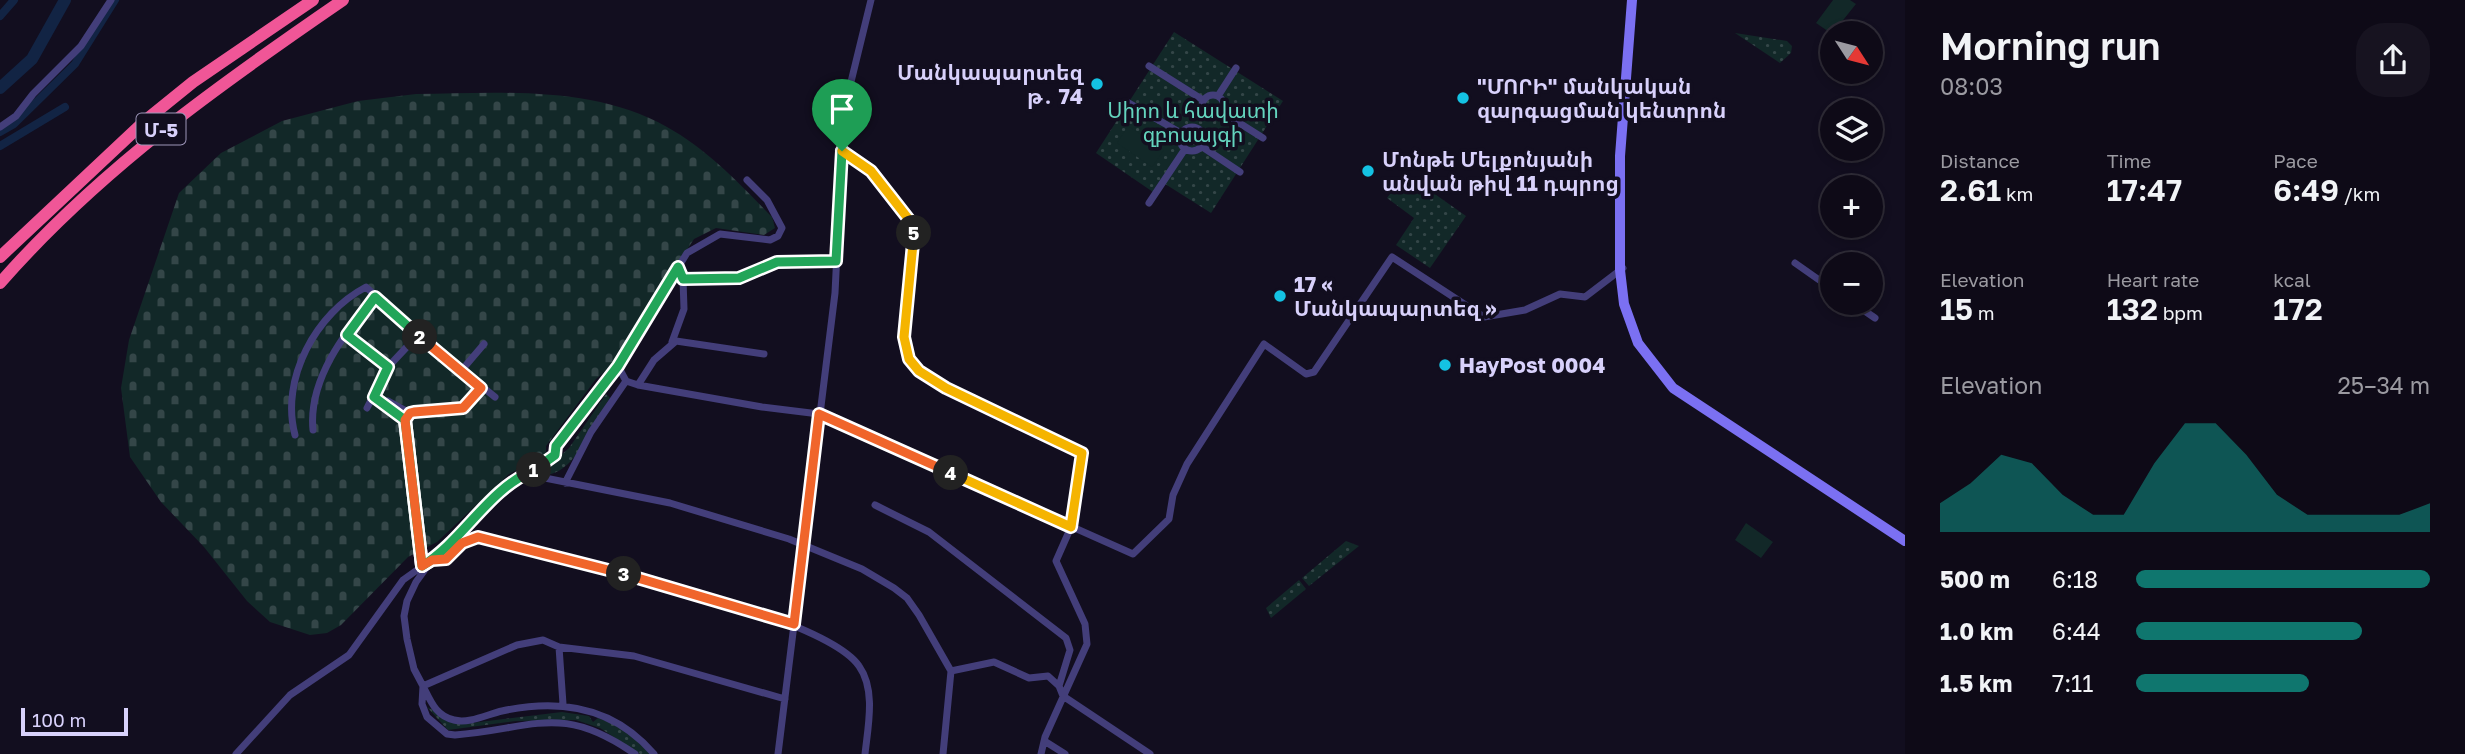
<!DOCTYPE html>
<html lang="en">
<head>
<meta charset="utf-8">
<style>
  body { margin:0; font-family:"Golos Text","Noto Sans Armenian",sans-serif; background:#171320; color:#f1f3f6; height:100vh; display:flex; flex-direction:column; font-size:26px; white-space:nowrap }
  * { box-sizing:border-box; margin:0 }
  p { font-size:23px; color:#9b9aa1 }
  .icon { flex:none; width:38px; height:38px; fill:none; stroke:currentColor; stroke-width:2; stroke-linecap:round; stroke-linejoin:round }
  .map { position:relative; flex:1; overflow:hidden }
  .drawer { display:flex; flex-direction:column; background:#0e0a17; width:560px }
  .drawer>* { flex:none }
  .needle { width:46px; rotate:126deg }
  .fabs { position:absolute; left:1820px; top:21px; display:grid; gap:14px }
  .fabs a { display:grid; place-items:center; width:63px; height:63px; border-radius:50%; background:#0e0a17; box-shadow:0 4px 10px #0003,0 0 0 2px #2e2b36; font-size:35px }
  .scale { position:absolute; left:21px; bottom:18px; width:107px; box-sizing:border-box; padding-left:7px; border:4px solid #d8d1fb; border-top:0; font-size:19px; line-height:24px; white-space:nowrap; color:#d8d1fb; -webkit-text-stroke:5px #120e1f; paint-order:stroke }
  .pin { position:absolute; display:grid; place-items:center; width:60px; height:60px; color:#fff; margin:-72px -30px; border-radius:50% 50% 50% 0; rotate:-45deg; box-shadow:0 0 7px #0007 }
  .pin .icon { rotate:45deg }
  .km { position:absolute; width:35px; height:35px; margin:-18px; border-radius:50%; background:#222; color:#fff; font-size:19px; line-height:35px; text-align:center }
  .round { display:grid; place-items:center; flex:none; width:74px; height:74px; border-radius:28px; background:#171320 }
  .overview { display:flex; align-items:center; justify-content:space-between; height:119px; padding:0 35px }
  h1 { font-size:38px; font-weight:600; line-height:52px }
  .metrics { display:grid; grid-template-columns:repeat(3,1fr); gap:10px; height:119px; padding:7px 35px }
  .metrics div { display:grid; align-content:center }
  .metrics b { font-size:30px; font-weight:600 }
  .metrics small { font-size:19px; font-weight:400 }
  .metrics p { font-size:19px }
  .chart { height:196px; padding:14px 35px }
  .chart p { display:flex; justify-content:space-between }
  .chart svg { width:100%; height:126px; margin-top:7px; fill:#0f766e; opacity:.7 }
  ul { padding:0 35px; list-style:none; font-size:23px }
  li { display:grid; grid-template-columns:112px 84px 1fr; align-items:center; height:52px }
  li i { height:18px; border-radius:9px; background:#0f766e }
  main { display:flex; flex:1; min-height:0 }
  .map>svg:first-child { display:block }
  .grass { fill:url(#grass-dots) }
  .cemetery { fill:url(#cemetery-stones) }
  .garden { fill:#122828 }
  .lines { fill:none; stroke-linecap:round; stroke-linejoin:round }
  .canal { stroke:#122444; stroke-width:8 }
  .river { stroke:#122444; stroke-width:12 }
  .street { stroke:#433e7a; stroke-width:7 }
  .secondary { stroke:#7b70f2; stroke-width:10 }
  .highway { stroke:#f05697; stroke-width:12 }
  .split-1-casing { stroke:#fff; stroke-width:14 }
  .split-2-casing { stroke:#fff; stroke-width:14 }
  .split-3-casing { stroke:#fff; stroke-width:14 }
  .split-4-casing { stroke:#fff; stroke-width:14 }
  .split-5-casing { stroke:#fff; stroke-width:14 }
  .split-6-casing { stroke:#fff; stroke-width:14 }
  .split-1 { stroke:#22a559; stroke-width:9 }
  .split-2 { stroke:#22a559; stroke-width:9 }
  .split-3 { stroke:#f0652b; stroke-width:9 }
  .split-4 { stroke:#f0652b; stroke-width:9 }
  .split-5 { stroke:#f5b400; stroke-width:9 }
  .split-6 { stroke:#f5b400; stroke-width:9 }
  .poi-dot { fill:#14c2e3; stroke:#120e1f; stroke-width:2.5 }
  .labels { text-anchor:middle; dominant-baseline:central; stroke-width:7; stroke-linejoin:round; paint-order:stroke }
  .shield { fill:#120e1f; stroke:#9d96b9; stroke-width:2 }
  .shield-label { font-size:19px; font-weight:bold; fill:#d8d1fb }
  .poi-label { font-size:21px; font-weight:bold; fill:#d8d1fb; stroke:#120e1f; text-anchor:start }
  .park-label { font-size:21px; fill:#64d4be; stroke:#120e1f }
</style>
</head>
<body>
<main>
<div class="map">
<svg width="1905" height="754" viewBox="0 0 1905 754">
  <defs>
    <pattern id="grass-dots" width="8" height="8" patternUnits="userSpaceOnUse" patternTransform="scale(1.75)"><rect width="8" height="8" fill="#122828"/><path d="M2 2h.1M6 6h.1" fill="none" stroke="#344648" stroke-width="1.8" stroke-linecap="round"/></pattern>
    <pattern id="cemetery-stones" width="16" height="16" patternUnits="userSpaceOnUse" patternTransform="scale(1.75)"><rect width="16" height="16" fill="#122828"/><path d="M2 7V4a2 2 0 0 1 4 0v3zM10 15v-3a2 2 0 0 1 4 0v3z" fill="#344648"/></pattern>
  </defs>
  <rect width="100%" height="100%" fill="#120e1f"/>
  <path class="grass" d="M1174,32L1283,101L1211,213L1162,182L1153,192L1096,153Z
    M1735,33L1787,41L1792,46L1791,53L1780,63Z
    M1405,173L1466,216L1430,268L1396,245L1414,218L1387,198Z
    M606,394L610,398C593,422 577,475 543,475V471L569,448Z
    M1346,541L1359,546L1309,586L1302,578Z
    M1299,580L1306,589L1271,618L1266,608Z
    M427,707L463,724L562,712L589,716L593,722L598,718L624,728L650,754H640L600,728L576,720L516,721L448,730Z"/>
  <path class="cemetery" d="M416,94C499,93 592,85 667,127C707,149 740,184 772,217L775,228L764,235L716,228L694,239L610,367L596,379L546,446V455L509,474L437,542L408,557L341,625L327,633L310,635L270,622L247,601L204,547L161,502L130,457L121,388L129,340L179,193L221,153L282,121L358,101Z"/>
  <path class="garden" d="M1833,0H1850L1856,4L1832,34L1816,23Z
    M1128,126L1164,150L1152,167L1117,143Z
    M1746,523L1773,542L1761,558L1735,540Z"/>
  <g class="lines">
    <path class="canal" d="M0,16L14,0
      M0,132L14,124L75,64L115,0
      M0,146L65,107"/>
    <path class="river" d="M0,88L32,59L65,0"/>
    <path class="street" d="M1149,66L1203,100
      M1202 106a11 11 0 1 1 22 0a11 11 0 1 1-22 0Z
      M1218,96L1236,68
      M1127,102L1181,133
      M1222,112L1263,138
      M0,127L16,116L33,94L81,46L111,0
      M1180 139a12 12 0 1 1 24 0a12 12 0 1 1-24 0Z
      M1201,146L1240,172
      M842,151L871,171L914,226L904,337L909,359L930,378L1081,453L1071,527L1056,561L1085,624L1087,644L1045,737L1041,754
      M1149,203L1185,149
      M1795,263L1832,289
      M678,267L683,279L739,278L777,262L836,261
      M1853,303L1875,318
      M347,335L388,367
      M672,342L684,309L683,279
      M618,366L626,381L638,385L762,407L819,414L1133,554L1169,519L1173,495L1187,464L1264,344L1306,374L1314,372L1392,257L1484,317L1525,310L1560,294L1585,297L1623,268
      M461,371L484,344
      M638,385L654,360L676,341L764,354
      M374,397L386,404L388,401L410,413
      M386,404L384,408L405,420
      M367,408L388,367L418,335
      M313,430C308,380 345,332 375,297
      M295,435C280,379 316,313 366,287L418,335L495,397
      M525,474L670,503L789,539L862,569L894,588L907,598L919,615L951,671L943,754
      M565,483L591,432L626,381
      M875,505L929,532L1066,638L1070,650L1059,686
      M422,566L405,420L410,413L463,408L481,388
      M559,647L563,704
      M951,671L994,662L1029,678L1048,676L1059,686L1063,696L1150,754
      M1046,742L1065,754
      M236,754L290,695L349,655L403,580L441,553L507,486L544,466L556,455L557,446L618,366L687,253L720,234L770,240L778,236L782,228L767,200L747,180
      M635,754C560,702 534,729 455,735L447,734L427,717L422,704L423,686L414,669L407,639L404,616L407,601L416,582L432,560C453,565 458,535 490,538C560,557 824,614 859,666C876,690 868,726 865,754
      M654,754C614,707 561,698 502,711C488,714 469,724 454,720C436,716 431,702 423,686L517,645L543,640L559,647L634,656L785,699
      M778,754L835,293L842,151L838,135L871,0"/>
    <path class="secondary" d="M1632,0L1620,156V270L1624,304L1638,343L1673,388L1905,541"/>
    <path class="highway" d="M0,257L146,120L193,82L313,0
      M0,283C100,169 219,85 343,0"/>
  </g>
  <g class="lines">
    <defs>
      <path id="split-1" d="M534,470L555,455L556,446L618,366L678,267L683,279L739,278L777,262L836,261L842,151"/>
      <path id="split-2" d="M420,337L375,297L347,335L388,367L374,397L405,420L422,566C464,540 488,489 534,470"/>
      <path id="split-3" d="M420,337L481,388L463,408L414,412L410,413L405,420L422,566L432,560L446,559L462,543L478,537L624,574"/>
      <path id="split-4" d="M624,574L794,624L819,414L951,473"/>
      <path id="split-5" d="M914,233L904,337L909,359L919,371L946,388L1082,453L1071,527L951,473"/>
      <path id="split-6" d="M842,151L871,171L914,226V233"/>
    </defs>
    <use href="#split-1" class="split-1-casing"/>
    <use href="#split-2" class="split-2-casing"/>
    <use href="#split-3" class="split-3-casing"/>
    <use href="#split-4" class="split-4-casing"/>
    <use href="#split-5" class="split-5-casing"/>
    <use href="#split-6" class="split-6-casing"/>
    <use href="#split-1" class="split-1"/>
    <use href="#split-2" class="split-2"/>
    <use href="#split-3" class="split-3"/>
    <use href="#split-4" class="split-4"/>
    <use href="#split-5" class="split-5"/>
    <use href="#split-6" class="split-6"/>
  </g>
  <g class="poi-dot">
    <circle cx="1097" cy="84" r="7"/>
    <circle cx="1463" cy="98" r="7"/>
    <circle cx="1368" cy="171" r="7"/>
    <circle cx="1280" cy="296" r="7"/>
    <circle cx="1445" cy="365" r="7"/>
  </g>
  <g class="labels">
    <rect class="shield" x="136.5" y="113.5" width="49" height="31" rx="5"/>
    <g class="shield-label">
      <text x="161" y="129">Մ-5</text>
    </g>
    <g class="poi-label">
      <text x="1083" y="72" text-anchor="end">Մանկապարտեզ<tspan x="1083" dy="24">թ․ 74</tspan></text>
      <text x="1477" y="86">"ՄՈՐԻ" մանկական<tspan x="1477" dy="24">զարգացման կենտրոն</tspan></text>
      <text x="1382" y="159">Մոնթե Մելքոնյանի<tspan x="1382" dy="24">անվան թիվ 11 դպրոց</tspan></text>
      <text x="1294" y="284">17 «<tspan x="1294" dy="24">Մանկապարտեզ »</tspan></text>
      <text x="1459" y="365">HayPost 0004</text>
    </g>
    <g class="park-label">
      <text x="1193" y="110">Սիրո և հավատի<tspan x="1193" dy="24">զբոսայգի</tspan></text>
    </g>
  </g>
</svg>
<div class="fabs">
<a><svg class="needle" viewBox="-14 -14 28 28"><path d="M0-13l5 13h-10z" fill="#e53935"/><path d="M0 13l5-13h-10z" fill="#9b9aa1"/></svg></a>
<a><svg class="icon" aria-label="layers" viewBox="0 0 24 24"><path d="M12 4l9 5-9 5-9-5zM3 14l9 5 9-5"/></svg></a>
<a>+</a>
<a>−</a>
</div>
<div class="scale">100 m</div>
<div class="pin" style="left:842px;top:151px;background:#1e9e55"><svg class="icon" aria-label="arrive" viewBox="0 0 24 24"><path d="M6 21V4h12l-3 4 3 4H6"/></svg></div>
<b class="km" style="left:534px;top:470px">1</b>
<b class="km" style="left:420px;top:337px">2</b>
<b class="km" style="left:624px;top:574px">3</b>
<b class="km" style="left:951px;top:473px">4</b>
<b class="km" style="left:914px;top:233px">5</b>
</div>
<section class="drawer">
<div class="overview"><div><h1>Morning run</h1><p>08:03</p></div><a class="round"><svg class="icon" aria-label="share" viewBox="0 0 24 24"><path d="M12 15V3M7 8l5-5 5 5M5 13v7h14v-7"/></svg></a></div>
<div class="metrics">
<div><p>Distance</p><b>2.61<small> km</small></b></div>
<div><p>Time</p><b>17:47</b></div>
<div><p>Pace</p><b>6:49<small> /km</small></b></div>
</div>
<div class="metrics">
<div><p>Elevation</p><b>15<small> m</small></b></div>
<div><p>Heart rate</p><b>132<small> bpm</small></b></div>
<div><p>kcal</p><b>172</b></div>
</div>
<div class="chart"><p><span>Elevation</span>25–34 m</p>
<svg viewBox="0 0 160 44" preserveAspectRatio="none"><path d="M0 44V34L10 27L20 17L30 20L40 31L50 38L60 38L70 20L80 6L90 6L100 17L110 31L120 38L130 38L140 38L150 38L160 34V44z"/></svg>
</div>
<ul>
<li><b>500 m</b>6:18<i style="width:100%"></i></li>
<li><b>1.0 km</b>6:44<i style="width:77%"></i></li>
<li><b>1.5 km</b>7:11<i style="width:59%"></i></li>
</ul>
</section>
</main>
</body>
</html>
